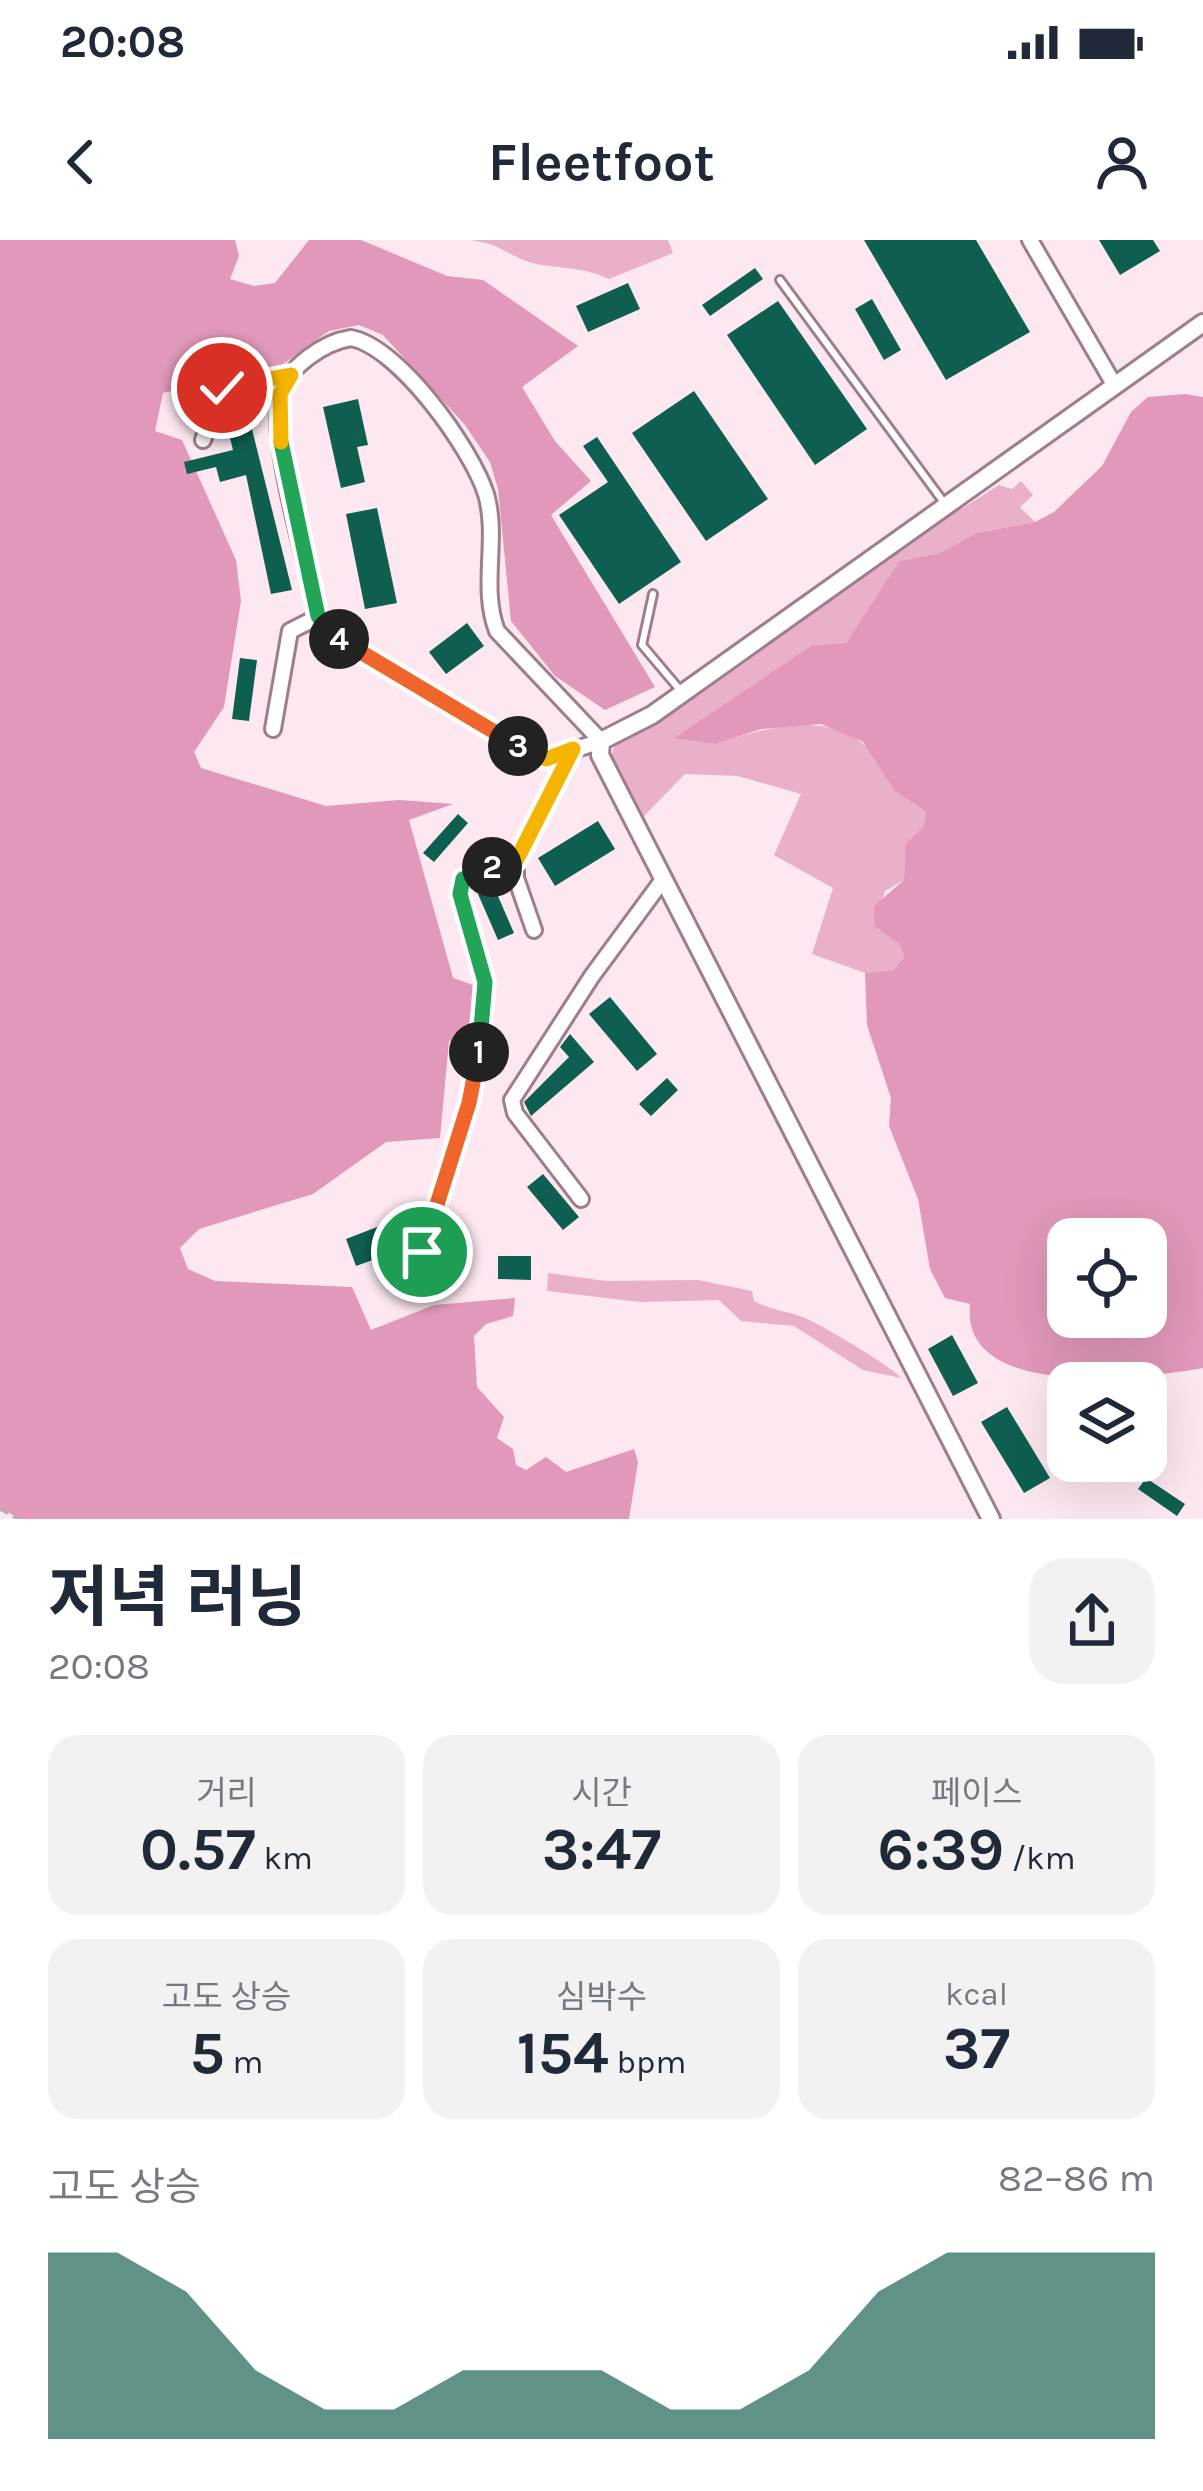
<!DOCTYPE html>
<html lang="ko">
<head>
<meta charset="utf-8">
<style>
  body { margin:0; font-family:Karla,"Noto Sans KR",sans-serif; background:#f2f2f3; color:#1f2937; height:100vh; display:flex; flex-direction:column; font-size:45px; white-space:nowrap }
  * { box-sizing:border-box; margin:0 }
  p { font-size:39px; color:#747a83 }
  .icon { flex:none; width:66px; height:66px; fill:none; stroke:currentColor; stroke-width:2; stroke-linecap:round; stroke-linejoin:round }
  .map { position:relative; height:1279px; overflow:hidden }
  .details { display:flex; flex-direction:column; background:#fff; flex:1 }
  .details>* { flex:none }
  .fabs { position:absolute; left:1047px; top:978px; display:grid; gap:24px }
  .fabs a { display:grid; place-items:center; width:120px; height:120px; border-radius:24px; background:#fff; box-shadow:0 12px 48px #0002; font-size:60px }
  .pin { position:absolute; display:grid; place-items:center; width:102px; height:102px; color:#fff; margin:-51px; border:6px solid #fff; border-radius:50%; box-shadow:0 3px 12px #0007 }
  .km { position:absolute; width:60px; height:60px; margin:-30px; border-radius:50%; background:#222; color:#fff; font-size:33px; line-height:60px; text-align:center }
  .round { display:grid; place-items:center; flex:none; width:126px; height:126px; border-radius:36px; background:#f2f2f3 }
  .headline { display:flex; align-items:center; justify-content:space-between; height:204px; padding:0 48px }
  h1 { font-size:66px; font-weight:700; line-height:90px }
  .figures { display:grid; grid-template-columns:repeat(3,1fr); gap:18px; height:204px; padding:12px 48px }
  .figures div { display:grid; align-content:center; border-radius:30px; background:#f2f2f3; text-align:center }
  .figures b { font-size:60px; font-weight:700 }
  .figures small { font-size:33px; font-weight:400 }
  .figures p { font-size:33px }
  .chart { height:336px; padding:24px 48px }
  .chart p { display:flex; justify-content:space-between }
  .chart svg { width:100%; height:216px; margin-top:12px; fill:#1f6455; opacity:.7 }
  .status { display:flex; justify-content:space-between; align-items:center; height:84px; padding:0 60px; background:#fff; direction:ltr }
  .status svg { height:33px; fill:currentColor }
  header { display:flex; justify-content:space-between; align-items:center; height:156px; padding:0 48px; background:#fff; font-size:54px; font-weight:700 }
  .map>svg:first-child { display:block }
  .green { fill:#eaafc9 }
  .forest { fill:#e198ba; fill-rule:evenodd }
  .building { fill:#0e5f50 }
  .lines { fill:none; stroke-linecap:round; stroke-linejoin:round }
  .service-casing { stroke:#9e7e8c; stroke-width:12 }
  .minor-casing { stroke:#9e7e8c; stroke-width:20 }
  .tertiary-casing { stroke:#9e7e8c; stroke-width:22 }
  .path { stroke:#bca8b0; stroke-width:3; stroke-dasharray:9 6; stroke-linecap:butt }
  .service { stroke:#fff; stroke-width:6 }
  .minor { stroke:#fff; stroke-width:14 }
  .tertiary { stroke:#fff; stroke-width:16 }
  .split-1-casing { stroke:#fff; stroke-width:24 }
  .split-2-casing { stroke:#fff; stroke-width:24 }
  .split-3-casing { stroke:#fff; stroke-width:24 }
  .split-4-casing { stroke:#fff; stroke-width:24 }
  .split-5-casing { stroke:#fff; stroke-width:24 }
  .split-6-casing { stroke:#fff; stroke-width:24 }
  .split-1 { stroke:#f0652b; stroke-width:15 }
  .split-2 { stroke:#22a559; stroke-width:15 }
  .split-3 { stroke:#f5b400; stroke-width:15 }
  .split-4 { stroke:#f0652b; stroke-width:15 }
  .split-5 { stroke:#22a559; stroke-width:15 }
  .split-6 { stroke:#f5b400; stroke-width:15 }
</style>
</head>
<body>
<div class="status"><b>20:08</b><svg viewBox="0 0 49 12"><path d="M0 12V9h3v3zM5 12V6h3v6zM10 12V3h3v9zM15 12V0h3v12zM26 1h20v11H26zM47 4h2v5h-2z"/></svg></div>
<header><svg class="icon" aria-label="back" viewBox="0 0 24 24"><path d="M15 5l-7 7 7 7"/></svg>Fleetfoot<svg class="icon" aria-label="person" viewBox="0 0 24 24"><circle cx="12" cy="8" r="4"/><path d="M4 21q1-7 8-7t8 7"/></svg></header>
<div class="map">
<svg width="1203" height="1279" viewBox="0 0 1203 1279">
  <rect width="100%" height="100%" fill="#fde7f0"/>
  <path class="green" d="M471,0H668L673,13L609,39C578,24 548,30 523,20C498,9 501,5 471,0Z
    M1021,241L1033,255L1020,267L1035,282L976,293L940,313L899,321L846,403L813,405L716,504C767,487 836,466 876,517C896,543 896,553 926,572L923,587L905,604L904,640L885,651L875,687L899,704L906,717L893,730L865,733L812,714L833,648L774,615L801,554L738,536L685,534L641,579L610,520L614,507L795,384L956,265L963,268L999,245L1012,249Z
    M548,1033L606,1041L698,1040L752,1051L754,1061C772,1071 789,1071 807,1079C822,1085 897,1130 901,1138L863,1130L794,1086L741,1081L719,1060L640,1062L547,1051Z"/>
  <path class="forest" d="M0,0H235L239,16L230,39L254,46L275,43L309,0H361L447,36L483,40L578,106L522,147L555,201L591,241L551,275L655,447L605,470L555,436L511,381L498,249L490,222L465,185L383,95L359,85L329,91L278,128L163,153L155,191L182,200L236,320L241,361L224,467L194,512L201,528L326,566L399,560L453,564L409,580L453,738L476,746L470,799L449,801L440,898L386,902L313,954L199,989L180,1008L188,1029L215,1041L352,1047L371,1090L434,1065L515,1058L513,1076L486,1084L474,1096L477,1147L504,1177L497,1198L513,1209L516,1225L526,1230L546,1217L566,1232L634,1209L638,1222L629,1279H20L0,1268Z
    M1185,154L1203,157V1128C1146,1138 959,1162 970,1064L945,1058L930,1029L918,959L889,886L891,858L867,785L865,733L893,730L905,717L899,704L875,687L874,666L904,640L905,604L923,587L926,572L895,551L863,502L821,484L761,489L716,504L674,498L813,405L846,403L899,321L940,313L976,293L1035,282L1054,272L1102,226L1131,172L1148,157ZM1146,999V1077H1068V999Z"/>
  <path class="building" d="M864,0H976L1030,92L946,140Z
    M1099,0H1153L1160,11L1120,35Z
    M755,28L763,39L710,76L702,65Z
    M628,43L640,69L588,92L576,66Z
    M872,59L901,110L884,120L855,69Z
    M778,61L867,189L815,225L727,95Z
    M694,151L768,259L706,301L632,193Z
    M244,157L292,350L271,354L246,235L220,242L216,227L187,234L184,222L233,210L224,174L230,160Z
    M358,159L368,205L357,207L365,242L341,248L323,167Z
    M597,197L681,322L619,364L559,275L608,242L583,206Z
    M377,268L397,363L365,369L346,274Z
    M467,383L484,406L446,434L429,412Z
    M240,418L257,420L249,481L232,479Z
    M458,574L468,583L434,622L423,613Z
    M598,581L615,609L555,646L538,618Z
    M494,647L514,693L498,700L478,654Z
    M610,757L657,814L637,831L589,774Z
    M570,794L594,822L531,876L524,862L569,817L560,807Z
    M667,838L678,850L651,876L639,864Z
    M543,934L579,977L563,990L527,947Z
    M403,977L414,1005L356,1026L346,999Z
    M498,1016H531V1040L498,1039Z
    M952,1095L978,1143L953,1156L928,1109Z
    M1007,1167L1050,1238L1024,1253L981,1182Z
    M1146,1238L1185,1264L1177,1276L1138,1249Z"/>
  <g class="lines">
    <defs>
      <path id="service" d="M780,40L945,264
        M653,354L642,405L680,450"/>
      <path id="minor" d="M1030,0L1115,146
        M351,98C399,107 471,208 486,254C499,299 480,347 497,391L601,501L546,519L530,513L336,397L318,377C308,328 268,197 280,154C288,127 324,102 351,98Z
        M203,200L222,148L291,135
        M273,489L290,391L318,377
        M534,690L516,638V621L573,509
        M581,959L515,873L512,860L592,736L662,641"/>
      <path id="tertiary" d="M991,1279L600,515L601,501L652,475L1203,83"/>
    </defs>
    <use href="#service" class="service-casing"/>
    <use href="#minor" class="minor-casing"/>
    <use href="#tertiary" class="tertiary-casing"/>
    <path class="path" d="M421,1012C445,934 484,849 486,767C487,723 454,683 463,639L504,624
      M0,1269L18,1279"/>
    <use href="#service" class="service"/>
    <use href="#minor" class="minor"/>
    <use href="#tertiary" class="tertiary"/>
  </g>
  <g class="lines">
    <defs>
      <path id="split-1" d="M422,1012L469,863L479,812"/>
      <path id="split-2" d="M479,812L485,742L460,654L463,639L492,627"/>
      <path id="split-3" d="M492,627L516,621L573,509L546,519L518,506"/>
      <path id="split-4" d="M339,399L518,506"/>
      <path id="split-5" d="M281,202L318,376L339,399"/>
      <path id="split-6" d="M222,148L291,135L280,154L281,202"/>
    </defs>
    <use href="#split-1" class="split-1-casing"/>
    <use href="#split-2" class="split-2-casing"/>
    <use href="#split-3" class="split-3-casing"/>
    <use href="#split-4" class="split-4-casing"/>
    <use href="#split-5" class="split-5-casing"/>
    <use href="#split-6" class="split-6-casing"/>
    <use href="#split-1" class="split-1"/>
    <use href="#split-2" class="split-2"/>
    <use href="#split-3" class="split-3"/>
    <use href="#split-4" class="split-4"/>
    <use href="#split-5" class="split-5"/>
    <use href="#split-6" class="split-6"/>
  </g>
</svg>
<div class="fabs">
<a><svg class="icon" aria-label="locate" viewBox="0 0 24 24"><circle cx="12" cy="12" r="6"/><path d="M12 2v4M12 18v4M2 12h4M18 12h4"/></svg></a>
<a><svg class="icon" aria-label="layers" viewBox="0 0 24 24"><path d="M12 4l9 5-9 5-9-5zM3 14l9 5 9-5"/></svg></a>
</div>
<div class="pin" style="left:422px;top:1012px;background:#1e9e55"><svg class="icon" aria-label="arrive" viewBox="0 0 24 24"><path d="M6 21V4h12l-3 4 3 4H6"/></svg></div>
<div class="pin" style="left:222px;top:148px;background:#d93025"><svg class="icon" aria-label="check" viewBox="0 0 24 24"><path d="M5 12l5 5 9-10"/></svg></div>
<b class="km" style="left:479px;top:812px">1</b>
<b class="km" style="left:492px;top:627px">2</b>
<b class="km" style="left:518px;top:506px">3</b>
<b class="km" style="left:339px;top:399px">4</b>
</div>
<section class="details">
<div class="headline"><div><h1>저녁 러닝</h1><p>20:08</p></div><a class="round"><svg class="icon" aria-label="share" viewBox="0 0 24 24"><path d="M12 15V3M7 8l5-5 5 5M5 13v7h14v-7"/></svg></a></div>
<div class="figures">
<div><p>거리</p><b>0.57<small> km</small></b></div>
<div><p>시간</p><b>3:47</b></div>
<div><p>페이스</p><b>6:39<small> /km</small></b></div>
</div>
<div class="figures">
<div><p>고도 상승</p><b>5<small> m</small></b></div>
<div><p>심박수</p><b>154<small> bpm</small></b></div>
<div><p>kcal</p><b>37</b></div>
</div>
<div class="chart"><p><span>고도 상승</span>82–86 m</p>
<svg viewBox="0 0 160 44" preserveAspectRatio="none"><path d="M0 44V6L10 6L20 14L30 30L40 38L50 38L60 30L70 30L80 30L90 38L100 38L110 30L120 14L130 6L140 6L150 6L160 6V44z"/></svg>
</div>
</section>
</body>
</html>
